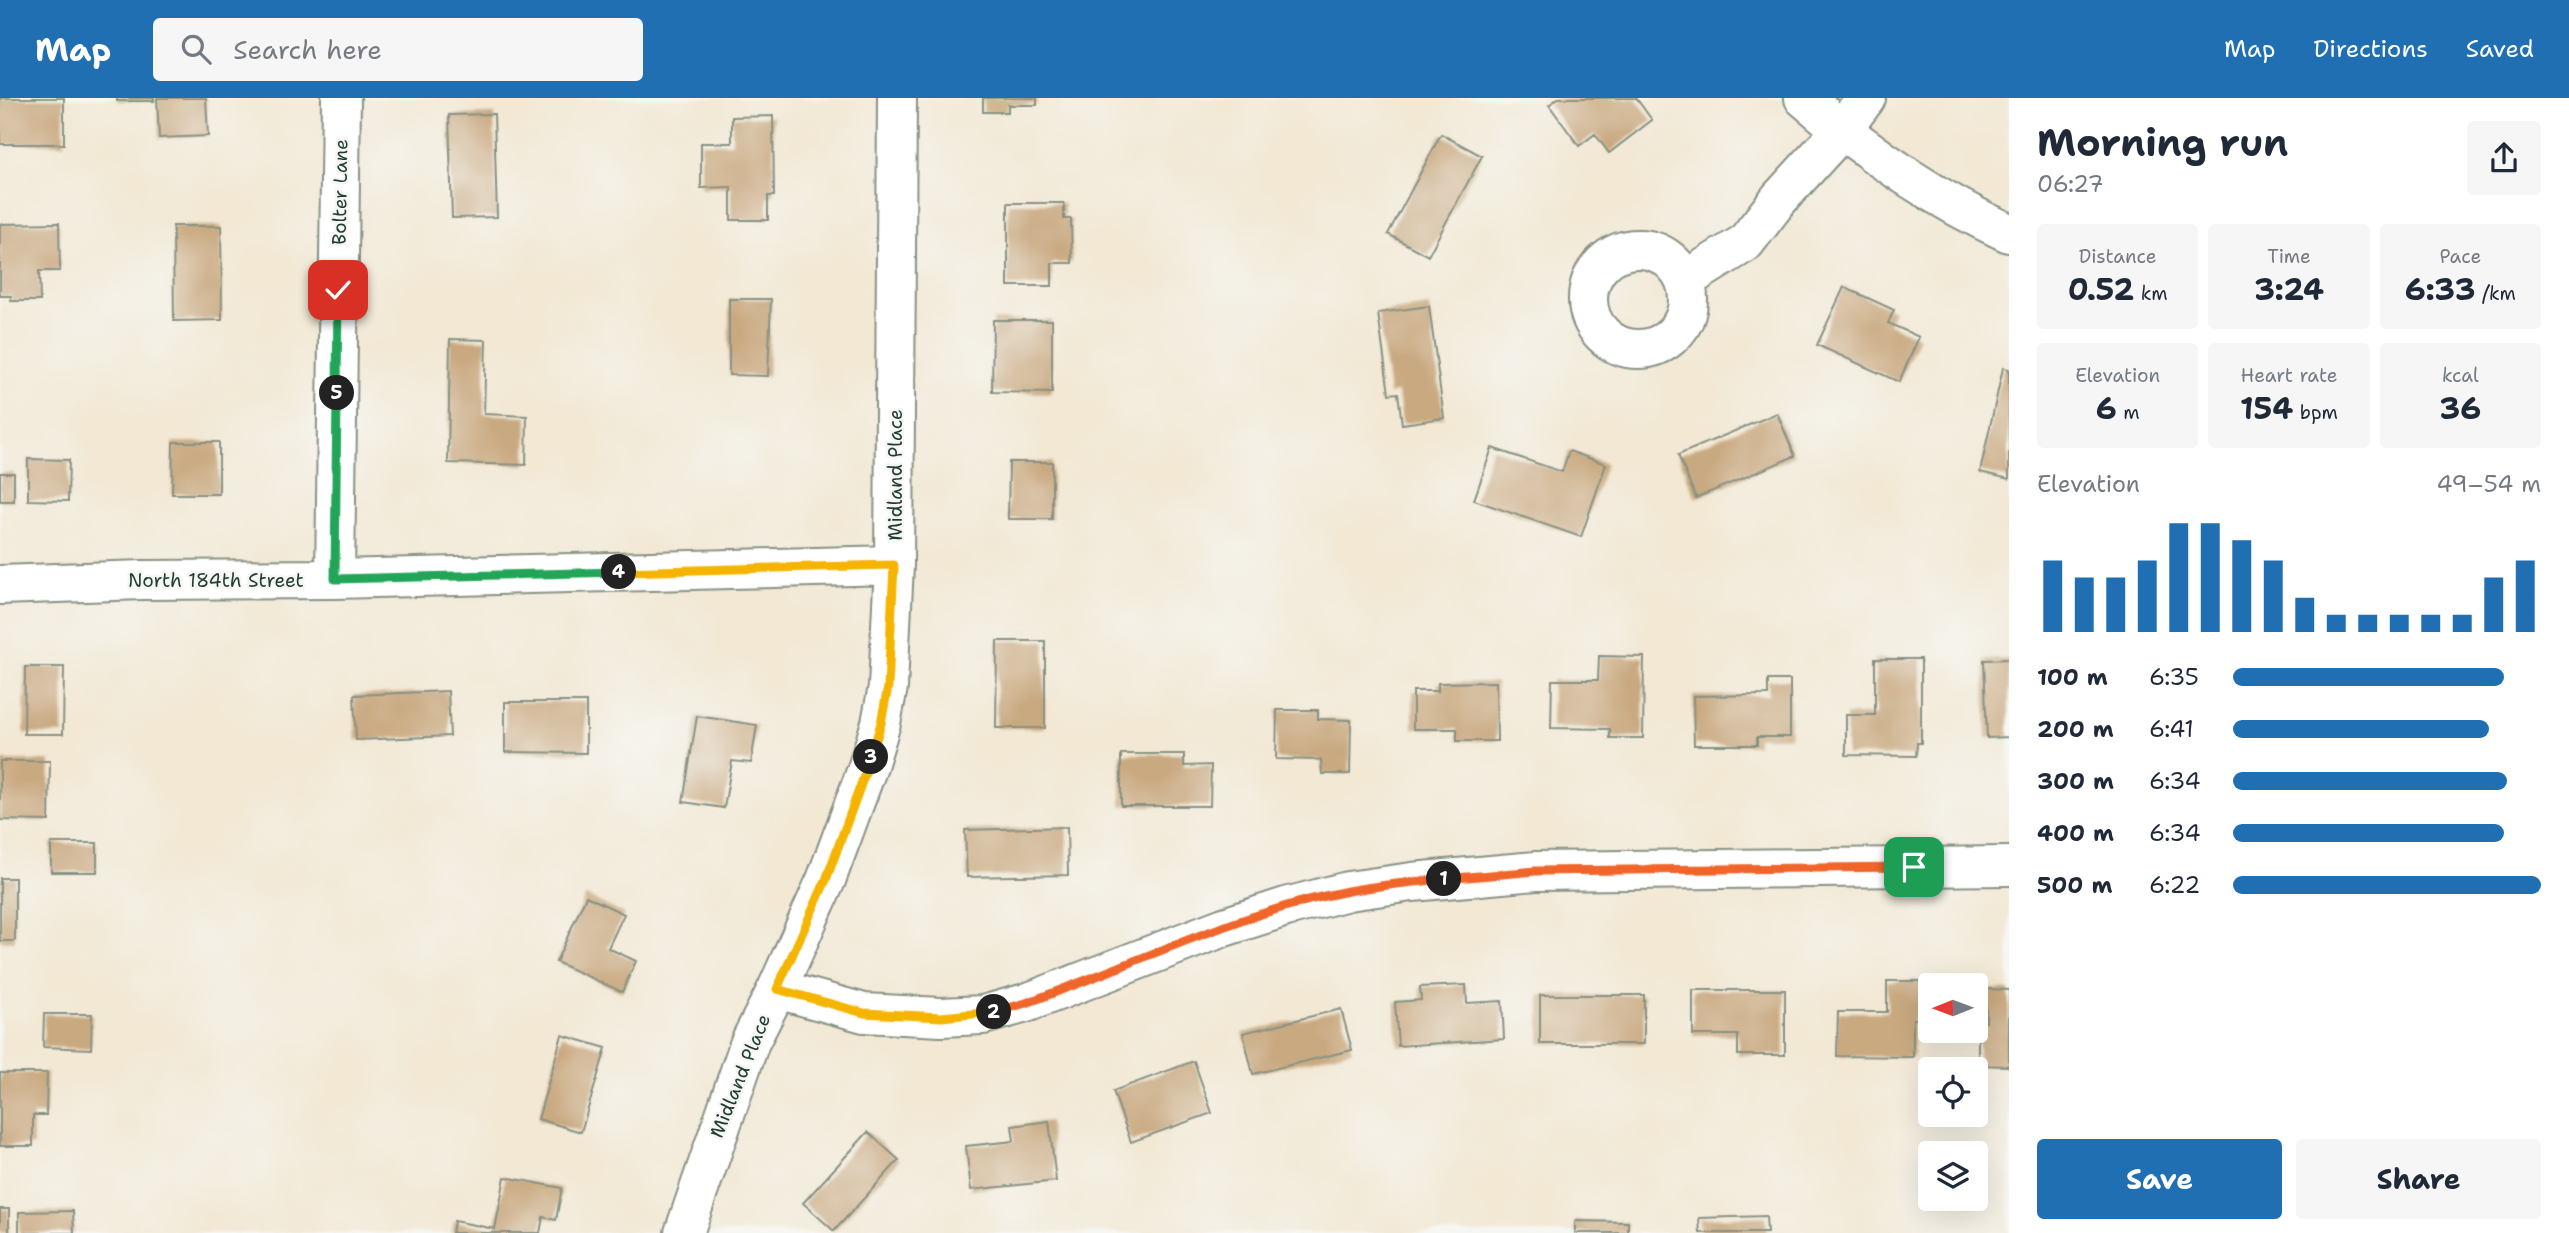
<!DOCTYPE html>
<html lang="en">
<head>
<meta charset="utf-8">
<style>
  body { margin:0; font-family:"Shantell Sans",sans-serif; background:#f6f6f7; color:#1f2937; height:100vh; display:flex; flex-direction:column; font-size:26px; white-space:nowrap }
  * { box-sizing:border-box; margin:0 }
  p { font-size:23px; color:#747a83 }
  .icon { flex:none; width:38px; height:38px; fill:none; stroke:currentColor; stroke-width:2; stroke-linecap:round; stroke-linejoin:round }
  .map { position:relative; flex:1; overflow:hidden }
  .details { display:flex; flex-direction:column; background:#fff; width:560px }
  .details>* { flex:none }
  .needle { width:46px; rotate:269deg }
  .controls { position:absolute; left:1918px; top:875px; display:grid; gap:14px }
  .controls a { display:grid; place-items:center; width:70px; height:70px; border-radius:7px; background:#fff; box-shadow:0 7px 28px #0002; font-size:35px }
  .pin { position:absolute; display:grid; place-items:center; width:60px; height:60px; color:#fff; margin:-30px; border-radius:14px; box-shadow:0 4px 10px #0006 }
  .km { position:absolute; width:35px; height:35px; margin:-18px; border-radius:50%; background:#222; color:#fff; font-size:19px; line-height:35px; text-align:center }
  .round { display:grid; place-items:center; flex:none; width:74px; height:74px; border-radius:7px; background:#f6f6f7 }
  .head { display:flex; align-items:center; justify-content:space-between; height:119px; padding:0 28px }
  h1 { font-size:38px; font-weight:700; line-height:52px }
  .figures { display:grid; grid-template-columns:repeat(3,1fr); gap:10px; height:119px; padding:7px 28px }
  .figures div { display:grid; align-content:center; border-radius:7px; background:#f6f6f7; text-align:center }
  .figures b { font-size:30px; font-weight:700 }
  .figures small { font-size:19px; font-weight:400 }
  .figures p { font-size:19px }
  .chart { height:196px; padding:14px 28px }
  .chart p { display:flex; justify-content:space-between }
  .chart svg { width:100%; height:126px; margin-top:7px; stroke:#1f6fb2; stroke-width:6 }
  .action { display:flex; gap:14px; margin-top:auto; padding:14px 28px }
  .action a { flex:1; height:80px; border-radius:7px; background:#1f6fb2; color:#fff; font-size:28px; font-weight:700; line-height:80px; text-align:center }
  .action a+a { background:#f6f6f7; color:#1f2937 }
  ul { padding:0 28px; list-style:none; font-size:23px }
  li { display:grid; grid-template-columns:112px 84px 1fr; align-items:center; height:52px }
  li i { height:18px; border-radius:9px; background:#1f6fb2 }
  header { display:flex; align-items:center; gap:42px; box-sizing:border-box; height:98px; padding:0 35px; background:#1f6fb2; color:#fff }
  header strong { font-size:33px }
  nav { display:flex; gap:38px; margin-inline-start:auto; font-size:24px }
  .search { width:490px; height:63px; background:#f6f6f7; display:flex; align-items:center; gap:18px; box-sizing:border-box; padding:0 24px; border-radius:7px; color:#747a83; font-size:26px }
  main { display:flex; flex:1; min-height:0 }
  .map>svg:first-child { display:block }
  .building { fill:#c9a980 }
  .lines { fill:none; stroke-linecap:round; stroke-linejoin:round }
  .minor-casing { stroke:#889284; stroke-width:42 }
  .minor { stroke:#fff; stroke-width:38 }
  .split-1-casing { stroke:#fff; stroke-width:14 }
  .split-2-casing { stroke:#fff; stroke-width:14 }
  .split-3-casing { stroke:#fff; stroke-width:14 }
  .split-4-casing { stroke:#fff; stroke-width:14 }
  .split-5-casing { stroke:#fff; stroke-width:14 }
  .split-6-casing { stroke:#fff; stroke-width:14 }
  .split-1 { stroke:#f0652b; stroke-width:9 }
  .split-2 { stroke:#f0652b; stroke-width:9 }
  .split-3 { stroke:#f5b400; stroke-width:9 }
  .split-4 { stroke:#f5b400; stroke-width:9 }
  .split-5 { stroke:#22a559; stroke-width:9 }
  .split-6 { stroke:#22a559; stroke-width:9 }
  .labels { text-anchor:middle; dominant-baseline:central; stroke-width:5; stroke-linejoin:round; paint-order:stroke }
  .street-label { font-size:19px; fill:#1f3d34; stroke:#f6f6f2 }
</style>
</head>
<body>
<header>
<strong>Map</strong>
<div class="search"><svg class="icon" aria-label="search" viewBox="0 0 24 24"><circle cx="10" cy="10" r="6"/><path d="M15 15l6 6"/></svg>Search here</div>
<nav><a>Map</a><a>Directions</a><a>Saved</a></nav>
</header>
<main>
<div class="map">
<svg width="2009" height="1135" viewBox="0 0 2009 1135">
  <rect width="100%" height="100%" fill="#f6f6f2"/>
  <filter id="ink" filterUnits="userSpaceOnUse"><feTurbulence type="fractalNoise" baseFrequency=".0143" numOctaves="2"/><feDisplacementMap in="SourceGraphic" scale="14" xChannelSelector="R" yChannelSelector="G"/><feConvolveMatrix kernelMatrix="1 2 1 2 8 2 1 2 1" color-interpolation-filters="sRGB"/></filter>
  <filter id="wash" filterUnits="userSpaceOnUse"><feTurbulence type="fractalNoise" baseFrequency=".00686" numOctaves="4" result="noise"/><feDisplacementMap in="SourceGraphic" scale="28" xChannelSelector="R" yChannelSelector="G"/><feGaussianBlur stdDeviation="1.57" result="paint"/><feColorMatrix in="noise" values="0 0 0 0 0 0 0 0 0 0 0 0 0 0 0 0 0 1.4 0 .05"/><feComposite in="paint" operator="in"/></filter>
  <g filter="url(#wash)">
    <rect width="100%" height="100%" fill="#f2e8d4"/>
    <g id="blocks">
      <path class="building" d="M0,0H64V46H0Z
        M117,0H154V3H117Z
        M157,0H206L208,38L159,40Z
        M983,0H1037V7H1008V14H983Z
        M1558,0H1636L1652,22L1609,55L1595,36L1579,48L1549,7Z
        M494,16L497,119L452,120L449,17Z
        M773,18L774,98H768V122H731V89L701,90V45H732V19Z
        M1441,36L1482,58L1428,158L1388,136Z
        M1008,105H1064V121H1071L1072,165H1052V188H1008Z
        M59,125L60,173H39L40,203H11V198H0V126Z
        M173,128H221L222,222L174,223Z
        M1844,189L1894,212L1888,225L1919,239L1899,284L1817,247Z
        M729,201H771L768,278L729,277Z
        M1429,208L1444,320L1402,326L1398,295L1389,296L1378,215Z
        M993,222H1052V295L992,294Z
        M450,241L486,242L484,316L527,318L526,367L448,365Z
        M2003,270L2009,271V381L1980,374Z
        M1777,315L1795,358L1696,400L1678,357Z
        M173,344H219V396H172Z
        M1492,350L1562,374L1569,353L1606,366L1581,439L1474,402Z
        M28,361L69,362L68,403L28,402Z
        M1009,364H1052V421H1008Z
        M0,375H14V403H0Z
        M997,543H1045V630H996Z
        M1599,558L1644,559L1643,640H1610V631L1551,630L1552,582H1598Z
        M1875,561H1921V645H1917L1916,658L1846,657V617H1875Z
        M2009,561V639L1987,640L1984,562Z
        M25,569H64L63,636H24Z
        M1768,582H1790V639H1757V647H1694L1693,598L1768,597Z
        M1496,584L1497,643H1457V631H1413V593H1438V585Z
        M448,593L450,638L356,642L354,597Z
        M505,604H586V655L505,654Z
        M1277,612H1318V621L1351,622L1350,676H1322L1321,662L1276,661Z
        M697,618L757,627L751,665L732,663L724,710L683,704Z
        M1121,656H1184V668L1211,667L1210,708H1121Z
        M0,663H50L49,723L0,722Z
        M1067,729L1068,777L967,779L965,732Z
        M51,745H97V774H51Z
        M0,780H15V843H0Z
        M586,798L624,816L608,850L636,863L622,894L556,864Z
        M1887,883H1931L1930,921H1913V959L1837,958L1838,914H1887Z
        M1466,887L1467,905L1502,903L1504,941L1398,948L1395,904L1421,902L1420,889Z
        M1986,891L2009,892V968L1978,967V924H1986Z
        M1693,892H1785V957H1738V937H1693Z
        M1540,897H1644V946H1540Z
        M1341,911L1352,952L1253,976L1243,935Z
        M44,916H92L91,951L43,949Z
        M562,937L606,950L581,1034L538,1021Z
        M1194,963L1212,1015L1131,1044L1113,993Z
        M0,975H47L46,1017H33V1048H0Z
        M1049,1023L1056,1083L971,1092L966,1048L1014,1043L1012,1028Z
        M868,1034L899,1062L834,1133L803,1105Z
        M505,1079L562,1090L556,1122L543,1119L540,1135H452L454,1123L495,1131Z
        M0,1111H9V1135H0Z
        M73,1113L74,1135H19V1114Z
        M1766,1118L1767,1135H1700L1699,1120Z
        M1575,1123L1628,1124V1135H1575Z"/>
    </g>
  </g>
  <g filter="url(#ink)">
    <use href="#blocks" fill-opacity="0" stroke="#889284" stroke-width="2"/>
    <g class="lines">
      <defs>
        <path id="minor" d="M1804,0C1866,54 1934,101 2009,135
          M1588 201a50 50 0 1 1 100 0a50 50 0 1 1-100 0Z
          M1685,182L1745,145L1779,101L1841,33L1866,0
          M335,481L341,0
          M0,487L143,482L335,481L894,467
          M777,891L864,915L941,919L983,917L1026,905L1224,829L1286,809L1348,793L1412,784L1536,773L2009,768
          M684,1135L750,944L777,891L826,782L867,671L881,625L888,589L894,467L897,0"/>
      </defs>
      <use href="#minor" class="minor-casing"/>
      <use href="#minor" class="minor"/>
    </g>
  </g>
  <g class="lines" filter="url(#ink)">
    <defs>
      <path id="split-1" d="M1444,781L1536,773L1914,769"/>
      <path id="split-2" d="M994,914L1026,905C1132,867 1237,815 1348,793C1380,787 1412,784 1444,781"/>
      <path id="split-3" d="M871,659L826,782L777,891L864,915L941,919L994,914"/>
      <path id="split-4" d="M619,474L894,467L888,589L881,625L871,659"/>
      <path id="split-5" d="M337,295L335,481L619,474"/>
      <path id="split-6" d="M337,295L338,192"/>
    </defs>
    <use href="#split-1" class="split-1-casing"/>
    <use href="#split-2" class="split-2-casing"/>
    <use href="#split-3" class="split-3-casing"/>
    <use href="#split-4" class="split-4-casing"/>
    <use href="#split-5" class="split-5-casing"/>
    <use href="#split-6" class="split-6-casing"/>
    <use href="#split-1" class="split-1"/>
    <use href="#split-2" class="split-2"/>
    <use href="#split-3" class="split-3"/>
    <use href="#split-4" class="split-4"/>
    <use href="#split-5" class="split-5"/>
    <use href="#split-6" class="split-6"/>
  </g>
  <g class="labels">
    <g class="street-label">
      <text transform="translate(340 94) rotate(-89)">Bolter Lane</text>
      <text transform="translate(895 377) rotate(-90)">Midland Place</text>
      <text x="216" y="482">North 184th Street</text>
      <text transform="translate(740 978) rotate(-68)">Midland Place</text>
    </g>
  </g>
</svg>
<div class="controls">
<a><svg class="needle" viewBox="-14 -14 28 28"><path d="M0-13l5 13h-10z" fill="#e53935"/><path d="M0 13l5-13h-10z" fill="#747a83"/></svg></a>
<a><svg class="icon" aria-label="locate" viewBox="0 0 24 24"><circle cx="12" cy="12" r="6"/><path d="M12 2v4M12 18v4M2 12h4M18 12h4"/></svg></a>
<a><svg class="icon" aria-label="layers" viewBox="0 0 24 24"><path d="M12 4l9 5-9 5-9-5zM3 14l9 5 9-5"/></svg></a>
</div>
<div class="pin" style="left:1914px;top:769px;background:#1e9e55"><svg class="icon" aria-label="arrive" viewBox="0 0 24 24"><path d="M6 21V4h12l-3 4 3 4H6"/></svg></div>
<div class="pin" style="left:338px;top:192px;background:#d93025"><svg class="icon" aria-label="check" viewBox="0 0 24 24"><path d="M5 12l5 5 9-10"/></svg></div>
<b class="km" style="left:1444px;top:781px">1</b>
<b class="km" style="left:994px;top:914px">2</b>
<b class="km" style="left:871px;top:659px">3</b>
<b class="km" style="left:619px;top:474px">4</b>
<b class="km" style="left:337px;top:295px">5</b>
</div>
<section class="details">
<div class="head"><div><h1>Morning run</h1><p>06:27</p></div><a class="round"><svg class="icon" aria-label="share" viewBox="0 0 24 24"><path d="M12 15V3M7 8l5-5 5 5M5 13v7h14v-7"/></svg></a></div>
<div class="figures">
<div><p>Distance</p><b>0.52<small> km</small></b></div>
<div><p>Time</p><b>3:24</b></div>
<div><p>Pace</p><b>6:33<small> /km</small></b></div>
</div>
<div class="figures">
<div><p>Elevation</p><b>6<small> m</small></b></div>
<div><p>Heart rate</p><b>154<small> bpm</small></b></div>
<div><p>kcal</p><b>36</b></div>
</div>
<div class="chart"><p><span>Elevation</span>49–54 m</p>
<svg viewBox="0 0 160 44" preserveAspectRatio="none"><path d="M5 44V19M15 44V25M25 44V25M35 44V19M45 44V6M55 44V6M65 44V12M75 44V19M85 44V32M95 44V38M105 44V38M115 44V38M125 44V38M135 44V38M145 44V25M155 44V19"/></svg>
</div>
<ul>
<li><b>100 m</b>6:35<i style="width:88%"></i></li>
<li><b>200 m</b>6:41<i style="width:83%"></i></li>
<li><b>300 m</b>6:34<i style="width:89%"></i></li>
<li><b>400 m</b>6:34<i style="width:88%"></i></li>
<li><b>500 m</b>6:22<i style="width:100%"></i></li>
</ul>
<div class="action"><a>Save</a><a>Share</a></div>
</section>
</main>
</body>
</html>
